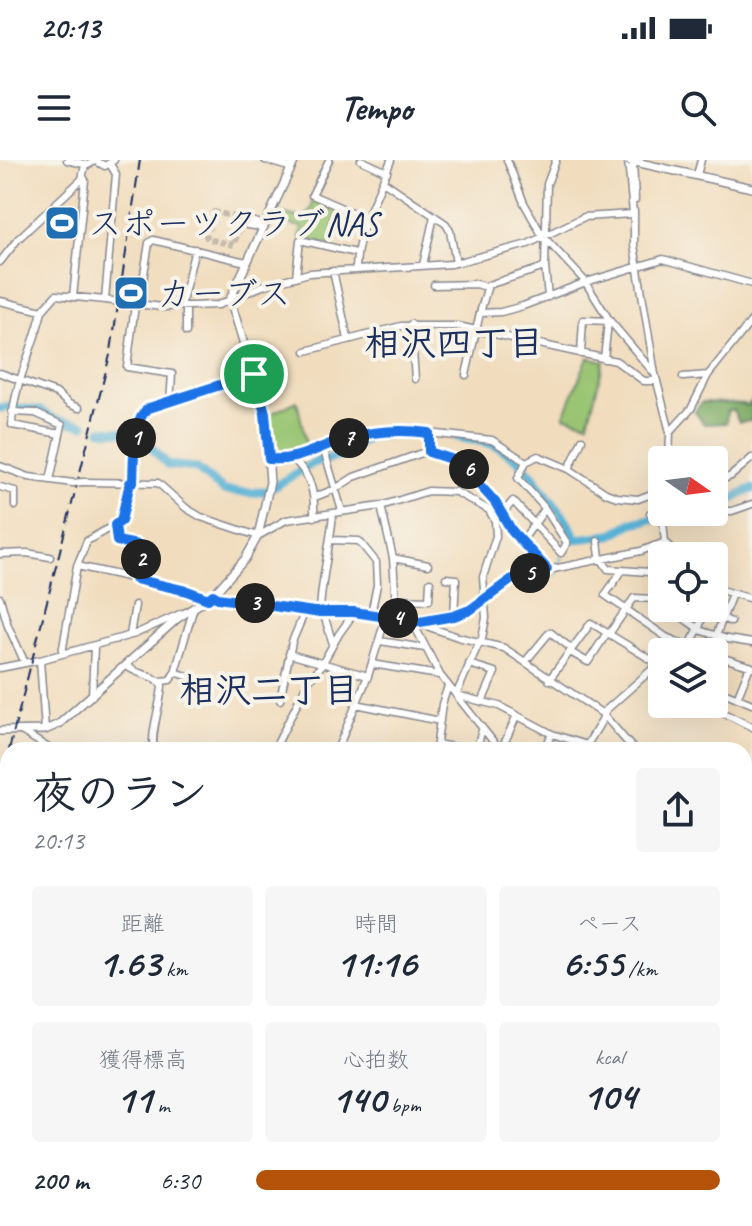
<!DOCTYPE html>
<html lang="ja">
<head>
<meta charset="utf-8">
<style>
  body { margin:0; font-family:Caveat,"Klee One",sans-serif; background:#f6f6f7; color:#1f2937; height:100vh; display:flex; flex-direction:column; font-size:30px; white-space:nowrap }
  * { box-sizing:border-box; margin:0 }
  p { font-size:26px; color:#747a83 }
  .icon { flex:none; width:44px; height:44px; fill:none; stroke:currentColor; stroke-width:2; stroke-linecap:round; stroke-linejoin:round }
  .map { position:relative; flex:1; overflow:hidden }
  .drawer { position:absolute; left:0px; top:582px; width:752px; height:484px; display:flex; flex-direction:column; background:#fff; border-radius:24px 24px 0 0; box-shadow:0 8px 32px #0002 }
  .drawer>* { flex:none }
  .needle { width:52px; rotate:104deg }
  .buttons { position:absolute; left:648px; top:286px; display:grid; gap:16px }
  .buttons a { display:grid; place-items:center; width:80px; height:80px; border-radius:8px; background:#fff; box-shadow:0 8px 32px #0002; font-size:40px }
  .pin { position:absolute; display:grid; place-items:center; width:68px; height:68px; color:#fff; margin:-34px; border:4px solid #fff; border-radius:50%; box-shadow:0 2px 8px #0007 }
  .km { position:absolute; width:40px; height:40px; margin:-20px; border-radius:50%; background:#222; color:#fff; font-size:22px; line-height:40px; text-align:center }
  .round { display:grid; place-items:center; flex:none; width:84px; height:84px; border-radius:8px; background:#f6f6f7 }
  .head { display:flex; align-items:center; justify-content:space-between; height:136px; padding:0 32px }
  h1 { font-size:44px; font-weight:700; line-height:60px }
  .stats { display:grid; grid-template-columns:repeat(3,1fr); gap:12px; height:136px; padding:8px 32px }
  .stats div { display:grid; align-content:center; border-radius:8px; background:#f6f6f7; text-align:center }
  .stats b { font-size:40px; font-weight:700 }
  .stats small { font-size:22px; font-weight:400 }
  .stats p { font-size:22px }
  ul { padding:0 32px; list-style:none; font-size:26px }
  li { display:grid; grid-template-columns:128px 96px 1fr; align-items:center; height:60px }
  li i { height:20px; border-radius:10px; background:#b45309 }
  .status { display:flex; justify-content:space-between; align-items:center; height:56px; padding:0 40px; background:#fff; direction:ltr }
  .status svg { height:22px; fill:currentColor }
  header { display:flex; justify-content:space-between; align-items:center; height:104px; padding:0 32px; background:#fff; font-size:36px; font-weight:700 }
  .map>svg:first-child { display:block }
  .green { fill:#9ac572; stroke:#5a7a68; stroke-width:2 }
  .forest { fill:#7baa64; stroke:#4b6c61; stroke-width:2 }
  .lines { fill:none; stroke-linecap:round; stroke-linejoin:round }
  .stream { stroke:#58b2d5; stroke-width:2 }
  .river { stroke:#58b2d5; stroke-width:9 }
  .minor-tunnel { stroke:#c6baab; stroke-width:6; stroke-dasharray:6 3; stroke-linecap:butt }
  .minor-casing { stroke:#86868e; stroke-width:9 }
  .major-casing { stroke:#86868e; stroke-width:10 }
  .minor { stroke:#fff; stroke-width:6 }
  .major { stroke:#fff; stroke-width:7 }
  .rail { stroke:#1b2f5e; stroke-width:2; stroke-dasharray:12 6; stroke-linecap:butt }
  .minor-bridge-casing { stroke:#86868e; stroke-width:9; stroke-linecap:butt }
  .major-bridge-casing { stroke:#86868e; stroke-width:10; stroke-linecap:butt }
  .minor-bridge { stroke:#fff; stroke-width:6 }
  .major-bridge { stroke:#fff; stroke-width:7 }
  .route-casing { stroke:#fff; stroke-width:16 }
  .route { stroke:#1a73e8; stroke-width:10 }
  .labels { text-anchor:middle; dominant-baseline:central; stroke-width:8; stroke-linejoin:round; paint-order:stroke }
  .poi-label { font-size:34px; fill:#1b2f5e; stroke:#f7f3e8; text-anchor:start }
  .neighbourhood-label { font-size:36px; font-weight:bold; fill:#1b2f5e; stroke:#f7f3e8 }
</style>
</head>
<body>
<div class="status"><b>20:13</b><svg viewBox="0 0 49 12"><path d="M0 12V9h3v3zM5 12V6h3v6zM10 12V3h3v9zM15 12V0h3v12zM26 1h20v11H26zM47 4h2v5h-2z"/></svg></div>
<header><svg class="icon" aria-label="menu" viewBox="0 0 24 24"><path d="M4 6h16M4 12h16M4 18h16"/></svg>Tempo<svg class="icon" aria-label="search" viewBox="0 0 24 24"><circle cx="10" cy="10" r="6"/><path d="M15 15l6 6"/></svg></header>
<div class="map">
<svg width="752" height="1066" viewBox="0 0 752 1066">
  <rect width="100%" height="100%" fill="#f7f3e8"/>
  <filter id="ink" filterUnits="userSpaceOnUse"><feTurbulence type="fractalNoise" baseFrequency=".0125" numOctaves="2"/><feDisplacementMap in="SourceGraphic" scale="16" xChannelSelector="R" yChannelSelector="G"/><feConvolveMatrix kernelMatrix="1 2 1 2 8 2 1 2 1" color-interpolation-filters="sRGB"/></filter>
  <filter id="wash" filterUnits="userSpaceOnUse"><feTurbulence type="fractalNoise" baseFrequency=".006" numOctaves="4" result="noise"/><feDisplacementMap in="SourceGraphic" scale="32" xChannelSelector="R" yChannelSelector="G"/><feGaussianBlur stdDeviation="1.8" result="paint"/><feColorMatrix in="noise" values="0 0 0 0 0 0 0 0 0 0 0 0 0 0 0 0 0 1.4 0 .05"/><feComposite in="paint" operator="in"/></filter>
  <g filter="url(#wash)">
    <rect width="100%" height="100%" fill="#f1ddbe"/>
    <path class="green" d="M312,36L338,49L330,85L300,78L302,67L274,61L278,52L305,59L312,47Z
      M588,197L604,201L588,263L564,256Z
      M297,241L307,287L292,296L275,295L270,254Z"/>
    <path class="forest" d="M752,241V261L739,262L733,250L727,251L726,263L704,264L695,252L702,242L744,244L747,246Z
      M744,1017L746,1048L752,1059V1066H596L595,1058H744Z
      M451,1058H584L585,1066H444Z"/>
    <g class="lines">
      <path class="stream" d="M571,383L576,379
        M556,416L562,394
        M744,879L752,884
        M723,1058L731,1066"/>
      <path class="river" d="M0,248L9,247L41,251L56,260L84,265
        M101,270L138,273L168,305L196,308L224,331L252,333L265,331
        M457,277C469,280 484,280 494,285C518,296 534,316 548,337C559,351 569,361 576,379L611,375L632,363L686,352
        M275,326L315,302L341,296L368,277L402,273L418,275
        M714,348C729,344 737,334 752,329
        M7,633H8
        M744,774L752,778"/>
    </g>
  </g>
  <g filter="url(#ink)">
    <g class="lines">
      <path class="minor-tunnel" d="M247,65L240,66L234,85L208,79L206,76L214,52L248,60"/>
      <defs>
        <path id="minor" d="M67,0L88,5L95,1
          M94,0L105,6L114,0
          M265,0L292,8
          M329,0L312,35L367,59
          M361,0L387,12
          M507,0L524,43L542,75L584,120L610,161L655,214
          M633,1L635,40
          M110,4L116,14L105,140L162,147L218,145L262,126L309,113L451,104L528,84L584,57L633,54L628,0
          M697,15L701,0
          M383,21L446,64L450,71L456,103
          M634,51V85L655,214L670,272L669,300
          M248,60L258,63L262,67
          M247,65L262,67
          M0,102L18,79L82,19L85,5
          M423,105L434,56
          M545,107L488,125L480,153L501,152L523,146L586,122L663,99L752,124
          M356,108C357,69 378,36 391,0
          M333,111L348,179
          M296,117L300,80L356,93
          M434,125L476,124L487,127
          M73,137L85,20L83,17
          M548,137L545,107L547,24L556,0
          M0,141L42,151L56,135L105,140
          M135,145L127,207L172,214L170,242
          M139,145L149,83L153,80L246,102
          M181,146L195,89
          M42,151C33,191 13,225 12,265L60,274
          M411,164L415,219
          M186,172V146
          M306,191L401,166H458L616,201L644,221H657
          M581,194L583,160L610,161
          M604,199L608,162
          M0,213L56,233L69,244L79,248
          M466,215L480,153
          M683,217L708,215
          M12,252L35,253L62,265L50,320
          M670,272L691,249L708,215L752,160
          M323,287L342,351
          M269,299H293L347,278L401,270L492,280L526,302
          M293,299C311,315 315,333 314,357
          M0,306L29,317L73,323
          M569,309L582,280
          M83,322L158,323L186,348L201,357L258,376L286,360L381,346L428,331L456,332L489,350L495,361L496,376L483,417L486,458L481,483
          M133,322L136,275L145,250L254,214
          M714,323L731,316L752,298
          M0,327L15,331V346
          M315,337L335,329L354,317L422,293L429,292L466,304L476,321L495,342L512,371L547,409
          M381,346L393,398L396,446L401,459
          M662,351L665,382L681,396
          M714,351H732L752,344
          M650,353L662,350
          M502,354L513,341L561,393L567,383L544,347L518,318L526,302L538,296L569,309L606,333L617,337L638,339L662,330
          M662,362L704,352
          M115,365L117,381L137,385L141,399L135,419
          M331,380L359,381L376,402L377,425L371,454
          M522,381L545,349
          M598,381L600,397L608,409L662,413
          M0,394L27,393L50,397
          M393,398L428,405
          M77,406L169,426L208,439
          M622,411L605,435L666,477L702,492
          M446,418L456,419L454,456
          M714,428L752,439
          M213,435L218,438L314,452H354L412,461L458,477L504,488L603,554L634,590
          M0,438L8,466L25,503
          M395,439L429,440L430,422
          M669,448L702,471L727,479L752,483
          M705,450L731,462
          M320,452C321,419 330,388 333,354
          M323,452L333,484
          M412,461L440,515L500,590
          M421,462L454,456L470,450L519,416L641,391L665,382
          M609,474L634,438L655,439L662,443
          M130,475L135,445
          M716,476L732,434
          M380,481L425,488
          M479,483L456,535L499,546L552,574L587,585
          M570,492L588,502L607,473
          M686,492L699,468L705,448
          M62,493L77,406L87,381L121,361L130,323
          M289,494L368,516
          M714,495L752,507
          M40,500L45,570
          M525,502L550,472L572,489
          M372,504L439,515
          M469,504L495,512L482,542
          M126,505C136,516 154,513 162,525C162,541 148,579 155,590
          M0,508L40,500L135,474L182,453
          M175,512L211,524
          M549,520L591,463L658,504
          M161,521L170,520L175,512L194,447
          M714,526L725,499
          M714,528L752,544
          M92,536L94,486
          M737,538L750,506
          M280,540L292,482L305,451
          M356,544L440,561
          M705,544L752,567
          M21,571L52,590
          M437,584L468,590
          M503,586L517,555
          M274,590L309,520L321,506L339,474L354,453
          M337,590L368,516L386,457
          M436,590L442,544L448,526
          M476,590L482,570
          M544,590L552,574
          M584,590L601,562L606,550L658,504
          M744,650L752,663
          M744,675L752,664
          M744,697H752
          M0,702L8,699
          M0,707L8,723
          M744,719L752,720
          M748,734L750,763
          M0,812L8,804
          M0,841L8,843
          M0,878L8,849
          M0,949L8,951
          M74,1058H97
          M111,1058V1066
          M137,1058V1066
          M163,1058L164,1066
          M190,1058L191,1066
          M215,1058L218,1066
          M354,1058L364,1066
          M428,1058L436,1066
          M589,1058L590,1066
          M247,1066L248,1058
          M272,1066L273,1058
          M297,1066L298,1058
          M322,1066L323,1058
          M347,1066L348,1058"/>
        <path id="major" d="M631,1L752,28
          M0,571L45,570L59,564L178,458L213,435L245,399L258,376L270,322L265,253L230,139L295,0
          M0,967L3,976L0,982
          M0,1007L8,1020
          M0,1018L8,1032
          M23,1058L28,1066
          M30,1058L34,1066"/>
      </defs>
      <use href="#minor" class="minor-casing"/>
      <use href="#major" class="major-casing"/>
      <use href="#minor" class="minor"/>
      <use href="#major" class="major"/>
      <path class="rail" d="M9,590L111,191L140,0
        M0,636L8,605"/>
      <defs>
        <path id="minor-bridge" d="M73,323L83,322"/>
        <path id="major-bridge" d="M627,0L631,1"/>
      </defs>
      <use href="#minor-bridge" class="minor-bridge-casing"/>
      <use href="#major-bridge" class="major-bridge-casing"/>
      <use href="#minor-bridge" class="minor-bridge"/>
      <use href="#major-bridge" class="major-bridge"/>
    </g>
  </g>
  <g class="lines" filter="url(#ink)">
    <defs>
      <path id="route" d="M254,214L265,253L269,299C299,302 320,285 348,278C374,271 402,269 429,273V292L466,304L476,321L495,342L512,371L547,409L512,419L470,450L454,456L420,462L354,452H314L218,438L213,435L208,439L187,431L135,419L141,399L137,385L117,381L115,365L121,361L130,323L133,322C134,303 132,258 149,248Z"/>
    </defs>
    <use href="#route" class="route-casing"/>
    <use href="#route" class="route"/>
  </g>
  <defs>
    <symbol id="stadium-square" viewBox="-11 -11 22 22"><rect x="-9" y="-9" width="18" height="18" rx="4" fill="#1f6fb2" stroke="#f7f3e8"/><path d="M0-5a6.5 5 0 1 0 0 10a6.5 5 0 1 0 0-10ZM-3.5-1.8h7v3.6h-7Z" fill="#fff"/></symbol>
  </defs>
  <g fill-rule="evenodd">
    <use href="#stadium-square" x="42" y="43" width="40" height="40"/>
    <use href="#stadium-square" x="111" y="113" width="40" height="40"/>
  </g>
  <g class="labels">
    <g class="poi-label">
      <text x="88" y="63">スポーツクラブNAS</text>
      <text x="157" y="133">カーブス</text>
    </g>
    <g class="neighbourhood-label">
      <text x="454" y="183">相沢四丁目</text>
      <text x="269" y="530">相沢二丁目</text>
    </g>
  </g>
</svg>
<div class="buttons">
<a><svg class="needle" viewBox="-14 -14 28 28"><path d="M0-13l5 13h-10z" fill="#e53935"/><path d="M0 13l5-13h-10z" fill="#747a83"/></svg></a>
<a><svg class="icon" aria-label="locate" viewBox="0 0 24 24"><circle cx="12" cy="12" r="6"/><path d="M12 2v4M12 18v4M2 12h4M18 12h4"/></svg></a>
<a><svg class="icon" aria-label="layers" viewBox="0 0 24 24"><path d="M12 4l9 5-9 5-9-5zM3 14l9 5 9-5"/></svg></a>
</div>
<div class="pin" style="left:254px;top:214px;background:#1e9e55"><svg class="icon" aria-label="arrive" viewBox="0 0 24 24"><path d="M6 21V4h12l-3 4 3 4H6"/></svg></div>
<b class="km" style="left:136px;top:278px">1</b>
<b class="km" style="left:141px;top:399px">2</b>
<b class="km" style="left:255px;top:443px">3</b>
<b class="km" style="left:398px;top:458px">4</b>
<b class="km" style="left:530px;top:413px">5</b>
<b class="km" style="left:469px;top:309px">6</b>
<b class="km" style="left:349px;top:278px">7</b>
<section class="drawer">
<div class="head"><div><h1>夜のラン</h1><p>20:13</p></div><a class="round"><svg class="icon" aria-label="share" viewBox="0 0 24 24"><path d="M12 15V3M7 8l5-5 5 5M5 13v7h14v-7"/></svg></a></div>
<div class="stats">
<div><p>距離</p><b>1.63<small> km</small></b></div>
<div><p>時間</p><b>11:16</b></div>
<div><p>ペース</p><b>6:55<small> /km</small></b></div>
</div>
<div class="stats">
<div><p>獲得標高</p><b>11<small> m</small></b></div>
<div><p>心拍数</p><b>140<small> bpm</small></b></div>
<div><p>kcal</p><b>104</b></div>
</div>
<ul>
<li><b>200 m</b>6:30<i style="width:100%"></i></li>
</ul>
</section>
</div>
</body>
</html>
